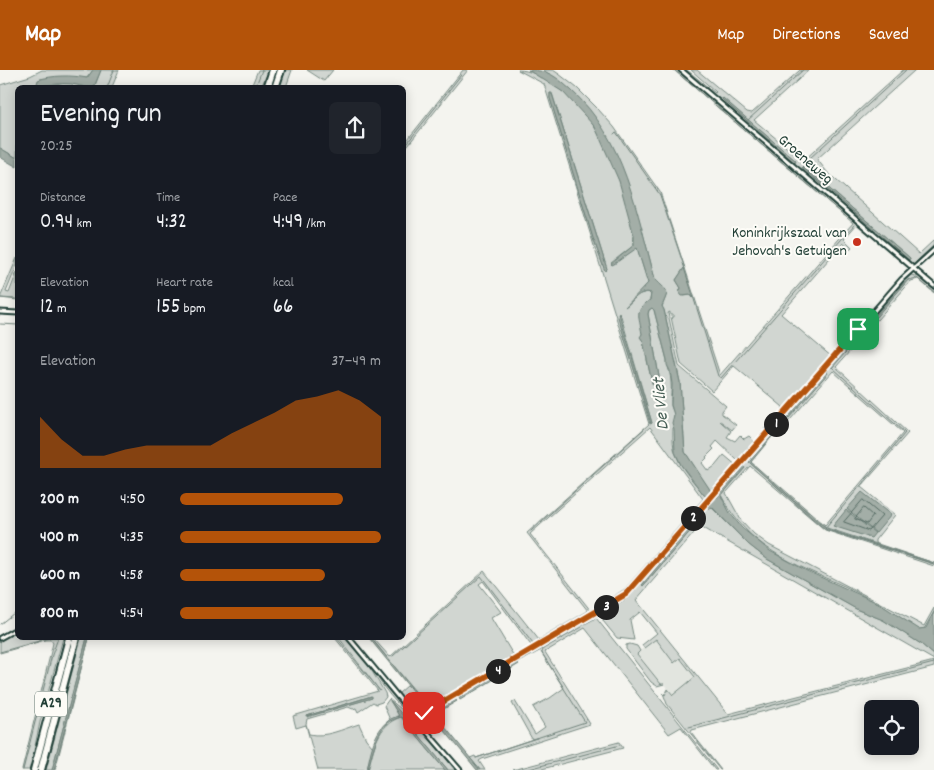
<!DOCTYPE html>
<html lang="en">
<head>
<meta charset="utf-8">
<style>
  body { margin:0; font-family:Dekko,sans-serif; background:#20242c; color:#f1f3f6; height:100vh; display:flex; flex-direction:column; font-size:19px; white-space:nowrap }
  * { box-sizing:border-box; margin:0 }
  p { font-size:16px; color:#9ea1a6 }
  .icon { flex:none; width:28px; height:28px; fill:none; stroke:currentColor; stroke-width:2; stroke-linecap:round; stroke-linejoin:round }
  .map { position:relative; flex:1; overflow:hidden }
  .drawer { position:absolute; left:15px; top:15px; width:391px; height:555px; display:flex; flex-direction:column; background:#171b24; border-radius:8px; box-shadow:0 2px 12px #0003 }
  .drawer>* { flex:none }
  .fabs { position:absolute; left:864px; top:630px; display:grid; gap:10px }
  .fabs a { display:grid; place-items:center; width:55px; height:55px; border-radius:8px; background:#171b24; box-shadow:0 2px 12px #0003; font-size:25px }
  .pin { position:absolute; display:grid; place-items:center; width:42px; height:42px; color:#fff; margin:-21px; border-radius:10px; box-shadow:0 2px 8px #0006 }
  .km { position:absolute; width:25px; height:25px; margin:-12px; border-radius:50%; background:#222; color:#fff; font-size:14px; line-height:25px; text-align:center }
  .round { display:grid; place-items:center; flex:none; width:52px; height:52px; border-radius:8px; background:#20242c }
  .head { display:flex; align-items:center; justify-content:space-between; height:85px; padding:0 25px }
  h1 { font-size:28px; font-weight:600; line-height:38px }
  .metrics { display:grid; grid-template-columns:repeat(3,1fr); gap:8px; height:85px; padding:5px 25px }
  .metrics div { display:grid; align-content:center }
  .metrics b { font-size:21px; font-weight:600 }
  .metrics small { font-size:14px; font-weight:400 }
  .metrics p { font-size:14px }
  .chart { height:140px; padding:10px 25px }
  .chart p { display:flex; justify-content:space-between }
  .chart svg { width:100%; height:90px; margin-top:5px; fill:#b45309; opacity:.7 }
  ul { padding:0 25px; list-style:none; font-size:16px }
  li { display:grid; grid-template-columns:80px 60px 1fr; align-items:center; height:38px }
  li i { height:12px; border-radius:6px; background:#b45309 }
  header { display:flex; align-items:center; gap:30px; box-sizing:border-box; height:70px; padding:0 25px; background:#b45309; color:#fff }
  header strong { font-size:24px }
  nav { display:flex; gap:28px; margin-inline-start:auto; font-size:18px }
  .map>svg:first-child { display:block }
  .built { fill:#e2e5df }
  .green { fill:#d1d6d1; stroke:#788a82; fill-rule:evenodd }
  .water { fill:#a3aea7; stroke:#6e8179 }
  .lines { fill:none; stroke-linecap:round; stroke-linejoin:round }
  .shore { stroke:#546a62; stroke-width:1 }
  .stream { stroke:#6e8179; stroke-width:1 }
  .street-casing { stroke:#1f3d34; stroke-width:7 }
  .highway-casing { stroke:#1f3d34; stroke-width:10 }
  .street { stroke:#fdfcf7; stroke-width:3 }
  .highway { stroke:#fdfcf7; stroke-width:6 }
  .route-casing { stroke:#fff; stroke-width:10 }
  .route { stroke:#b45309; stroke-width:6 }
  .poi-dot { fill:#c8321e; stroke:#fdfcf7; stroke-width:2 }
  .labels { text-anchor:middle; dominant-baseline:central; stroke-width:4; stroke-linejoin:round; paint-order:stroke }
  .shield { fill:#fdfcf7; stroke:#62766e; stroke-width:1 }
  .shield-label { font-size:15px; font-weight:bold; fill:#1f3d34 }
  .street-label { font-size:16px; fill:#1f3d34; stroke:#fdfcf7 }
  .poi-label { font-size:16px; fill:#1f3d34; stroke:#fdfcf7; text-anchor:end }
  .water-label { font-size:18px; font-style:italic; fill:#475f56; stroke:#fdfcf7 }
</style>
</head>
<body>
<header>
<strong>Map</strong>
<nav><a>Map</a><a>Directions</a><a>Saved</a></nav>
</header>
<div class="map">
<svg width="934" height="700" viewBox="0 0 934 700">
  <rect width="100%" height="100%" fill="#f4f4ef"/>
  <filter id="ink" filterUnits="userSpaceOnUse"><feTurbulence type="fractalNoise" baseFrequency=".02" numOctaves="2"/><feDisplacementMap in="SourceGraphic" scale="10" xChannelSelector="R" yChannelSelector="G"/><feConvolveMatrix kernelMatrix="1 2 1 2 8 2 1 2 1" color-interpolation-filters="sRGB"/></filter>
  <g filter="url(#ink)">
    <path class="built" d="M656,569L674,592L680,588L695,607L673,625L663,613L661,614L637,583Z"/>
    <path class="green" d="M42,0H93L87,8L61,7L40,9L37,13L39,16C52,15 73,10 84,17L18,18L17,88L0,78V15L30,6Z
      M101,0H119L112,17L94,18Z
      M258,0H269L261,17H251Z
      M286,0H292L286,17L279,18Z
      M307,0H333L324,11Z
      M463,0H468L404,80V74Z
      M518,0C530,0 539,6 549,12C567,23 584,41 595,58C613,87 632,141 634,175L611,193L614,194L637,177L648,213L640,224L648,222L651,225L650,230C627,246 648,252 641,268L643,271L652,313L654,316L657,317L659,316L660,312L648,244L649,240L652,238L654,240L667,290C667,297 671,304 671,312C672,319 670,328 671,335C671,339 675,342 674,346C673,358 671,376 677,387C683,401 695,413 704,425L709,428L624,524L544,570L533,578L483,511L479,514L501,542L491,548L515,588L436,635C417,644 411,638 398,624L408,615L423,633L424,632L371,568H373L390,587L484,501L539,570L588,541L527,463L649,354L544,14ZM550,23H552L607,199L605,201L593,168L550,28ZM618,244L621,246L652,353L650,354ZM650,357L703,429L625,519L591,541L530,464Z
      M543,0H553L559,4L577,18L598,39L614,57L660,122L720,305L853,153L674,0H678L857,154L844,169L852,177L850,179L843,173L781,244L832,287L769,360L764,359L767,358L783,341V337L734,296L712,321L681,294L671,247H674V245H670V242L668,243L679,296L726,336L722,341V344L736,355L732,360L720,351L731,361L727,367L735,371L740,365L744,369L749,366L753,370L754,377L741,391L737,390L717,371L712,377L714,379L706,387L707,388L702,393L708,401L715,396L724,385L737,396L712,424L685,382L680,312L664,240L662,237C669,218 668,223 655,209C634,132 618,44 543,0ZM684,198L693,228L691,225L684,226L679,222L681,218L676,210Z
      M683,0H687L715,23L716,22L691,0H697L747,42L752,43L800,0H809L754,50L803,91L903,0H915L817,89L827,102L919,184L934,170V175L916,192L934,176V177L913,196ZM722,28L796,91L795,92L722,29ZM803,96L910,188V189L802,98Z
      M17,188V195L6,222L9,223L17,202V229L0,228Z
      M911,205L920,207L934,219V223L918,209L911,211L836,297L908,363L861,417L895,445L875,470V473L934,493L827,458L773,412L774,411L825,455L903,363L833,301L783,358L779,354L905,209Z
      M778,356L779,358L749,392L825,459L934,494V496L825,460L750,396L726,423L741,450L754,464L769,475L924,556L934,538V542L924,559H917C893,543 870,528 844,516C794,494 748,478 721,425L745,397L716,428L714,427Z
      M712,430L713,432L708,437L709,439L711,437L748,474L767,489L858,540L883,550L921,574L934,585V590L700,456L636,530L728,644L934,591V597L692,660L691,662L721,700H720L667,634L663,623L665,625L668,619L673,625L695,607L680,588L674,593L656,569L644,578L642,575L657,563L640,542L630,550L634,570L617,568L603,551L605,541L631,522ZM703,443L704,445L643,516L642,515Z
      M596,548L717,700H715L681,657L669,664L585,558L545,582L590,654L482,689L479,691L485,700H480L470,688L475,686L476,688L539,667L532,669L512,633L515,631L535,664L545,657L533,637L550,628L564,618L542,583L543,579L521,591V589L581,554L583,555Z
      M17,561L18,568H63L40,652L30,700H22L53,573L51,570H45L0,583V570Z
      M81,568H87L52,700H46Z
      M89,568L55,700H54Z
      M335,568H337L380,621L339,568H347L366,591L385,623L386,627L382,632L376,634L373,632L358,642L356,638L353,639L348,637L307,649L306,654L309,664C325,668 343,659 359,654L366,669L373,677L367,700H318L306,655L296,658L293,646L378,621ZM371,626L372,628L307,646Z
      M630,574L637,576L640,581L637,584L661,614H664L657,616L651,612L626,579V575Z
      M517,592L518,593L459,628V625Z
      M373,598L404,636L414,645C400,641 378,612 373,598Z
      M455,628L456,630L432,644L438,653L436,654L429,643Z
      M389,629L419,654L455,700H448L390,631L399,645L390,650L384,636Z
      M401,647L403,649L445,700H368C374,678 377,655 401,647Z
      M619,672L623,678L538,700H513Z"/>
    <path class="water" d="M93,0H101L94,17C86,18 79,15 71,14C60,13 49,15 39,16L37,14L38,10C52,5 72,5 87,8Z
      M528,0C550,0 556,7 571,20C625,68 637,143 655,209C668,223 670,218 662,236L664,240L680,312L685,382L709,418L711,423L717,428L744,397L745,398L721,426L730,443L742,458L770,481L807,501L878,533L919,559L926,558L934,542V585L921,574L883,550L858,540L767,489L748,474L712,437L709,439L708,438L713,431L704,425L681,395L675,382L674,359L672,353L674,345L671,335L672,314L670,301L667,295V290L654,240L652,238L649,240L648,244L660,312L659,316L657,317L654,316L652,313L643,271L640,267L642,264C639,246 634,241 650,230L651,223C639,219 633,232 625,237L648,213L637,178L614,194L612,195L611,194L634,175V166L619,111L595,57L563,22Z
      M550,23L552,24L607,199L605,201L593,168L550,28Z
      M723,28L796,91L795,93L722,29Z
      M0,78L17,88V97L0,87Z
      M803,96L910,188L909,190L802,97Z
      M684,198L694,228H693L691,225L682,226L679,222L681,218L676,210Z
      M909,209L832,298L831,297L902,215Z
      M619,243L652,353L651,354L618,247Z
      M827,302L828,303L782,356L781,355Z
      M779,358L751,392L821,454L830,460L934,493V494L827,460L821,456L749,392Z
      M862,422L891,445L876,463L847,439Z
      M846,440L875,463L871,468L833,456Z
      M703,443L705,444L643,516L642,515Z
      M87,568H89L54,700H52Z
      M369,568H371L424,633L423,634Z
      M518,593L519,594L460,630L459,628Z
      M372,626V628L307,647V646Z
      M390,630L448,700H445L401,647C396,649 390,650 386,654C376,665 371,686 368,700H367C370,684 374,661 388,651C391,648 396,647 399,646Z
      M456,630L457,631L437,643L436,646L480,700H477L431,644Z"/>
    <g class="lines">
      <path class="shore" d="M863,430L882,446L869,461L844,452Z
        M864,438L873,446L867,454L855,449Z"/>
      <path class="stream" d="M674,0L845,146
        M107,18L114,0
        M255,18L262,0
        M748,50L803,0
        M614,64L616,62L660,125L685,199
        M404,77L461,5
        M809,89L906,0
        M908,210L917,208L934,222
        M693,226L718,306L721,308L854,155
        M0,228L18,230
        M0,254L18,255
        M825,458L905,363L833,298
        M531,461L645,358
        M668,471L701,433
        M606,533L623,522L662,478
        M596,539L600,536
        M0,554L18,540
        M543,579L582,557
        M0,582L50,568
        M393,586L481,506L533,574
        M689,657L934,593
        M476,688L585,652L541,582
        M23,700L52,585L58,568
        M525,700L620,675"/>
      <defs>
        <path id="street" d="M681,0L934,216
          M0,242L18,243
          M0,568L18,558
          M349,568L403,633L411,640L419,643
          M419,643L435,637L626,525L902,209L934,180
          M419,643L420,652L422,656L460,700"/>
        <path id="highway" d="M267,18L273,0
          M275,18L281,0
          M34,700L69,568
          M41,700L76,568"/>
      </defs>
      <use href="#street" class="street-casing"/>
      <use href="#highway" class="highway-casing"/>
      <use href="#street" class="street"/>
      <use href="#highway" class="highway"/>
    </g>
  </g>
  <g class="lines" filter="url(#ink)">
    <defs>
      <path id="route" d="M424,643L626,524L858,259"/>
    </defs>
    <use href="#route" class="route-casing"/>
    <use href="#route" class="route"/>
  </g>
  <circle class="poi-dot" cx="857" cy="172" r="5"/>
  <g class="labels">
    <rect class="shield" x="35" y="621.5" width="32" height="25" rx="4"/>
    <g class="shield-label">
      <text x="51" y="634">A29</text>
    </g>
    <g class="street-label">
      <text transform="translate(805 90) rotate(41)">Groeneweg</text>
    </g>
    <g class="poi-label">
      <text x="847" y="163">Koninkrijkszaal van<tspan x="847" dy="18">Jehovah's Getuigen</tspan></text>
    </g>
    <g class="water-label">
      <text transform="translate(662 334) rotate(-95)">De Vliet</text>
    </g>
  </g>
</svg>
<div class="fabs">
<a><svg class="icon" aria-label="locate" viewBox="0 0 24 24"><circle cx="12" cy="12" r="6"/><path d="M12 2v4M12 18v4M2 12h4M18 12h4"/></svg></a>
</div>
<div class="pin" style="left:858px;top:259px;background:#1e9e55"><svg class="icon" aria-label="arrive" viewBox="0 0 24 24"><path d="M6 21V4h12l-3 4 3 4H6"/></svg></div>
<div class="pin" style="left:424px;top:643px;background:#d93025"><svg class="icon" aria-label="check" viewBox="0 0 24 24"><path d="M5 12l5 5 9-10"/></svg></div>
<b class="km" style="left:776px;top:354px">1</b>
<b class="km" style="left:693px;top:448px">2</b>
<b class="km" style="left:606px;top:537px">3</b>
<b class="km" style="left:498px;top:601px">4</b>
<section class="drawer">
<div class="head"><div><h1>Evening run</h1><p>20:25</p></div><a class="round"><svg class="icon" aria-label="share" viewBox="0 0 24 24"><path d="M12 15V3M7 8l5-5 5 5M5 13v7h14v-7"/></svg></a></div>
<div class="metrics">
<div><p>Distance</p><b>0.94<small> km</small></b></div>
<div><p>Time</p><b>4:32</b></div>
<div><p>Pace</p><b>4:49<small> /km</small></b></div>
</div>
<div class="metrics">
<div><p>Elevation</p><b>12<small> m</small></b></div>
<div><p>Heart rate</p><b>155<small> bpm</small></b></div>
<div><p>kcal</p><b>66</b></div>
</div>
<div class="chart"><p><span>Elevation</span>37–49 m</p>
<svg viewBox="0 0 160 44" preserveAspectRatio="none"><path d="M0 44V19L10 30L20 38L30 38L40 35L50 33L60 33L70 33L80 33L90 27L100 22L110 17L120 11L130 9L140 6L150 11L160 19V44z"/></svg>
</div>
<ul>
<li><b>200 m</b>4:50<i style="width:81%"></i></li>
<li><b>400 m</b>4:35<i style="width:100%"></i></li>
<li><b>600 m</b>4:58<i style="width:72%"></i></li>
<li><b>800 m</b>4:54<i style="width:76%"></i></li>
</ul>
</section>
</div>
</body>
</html>
